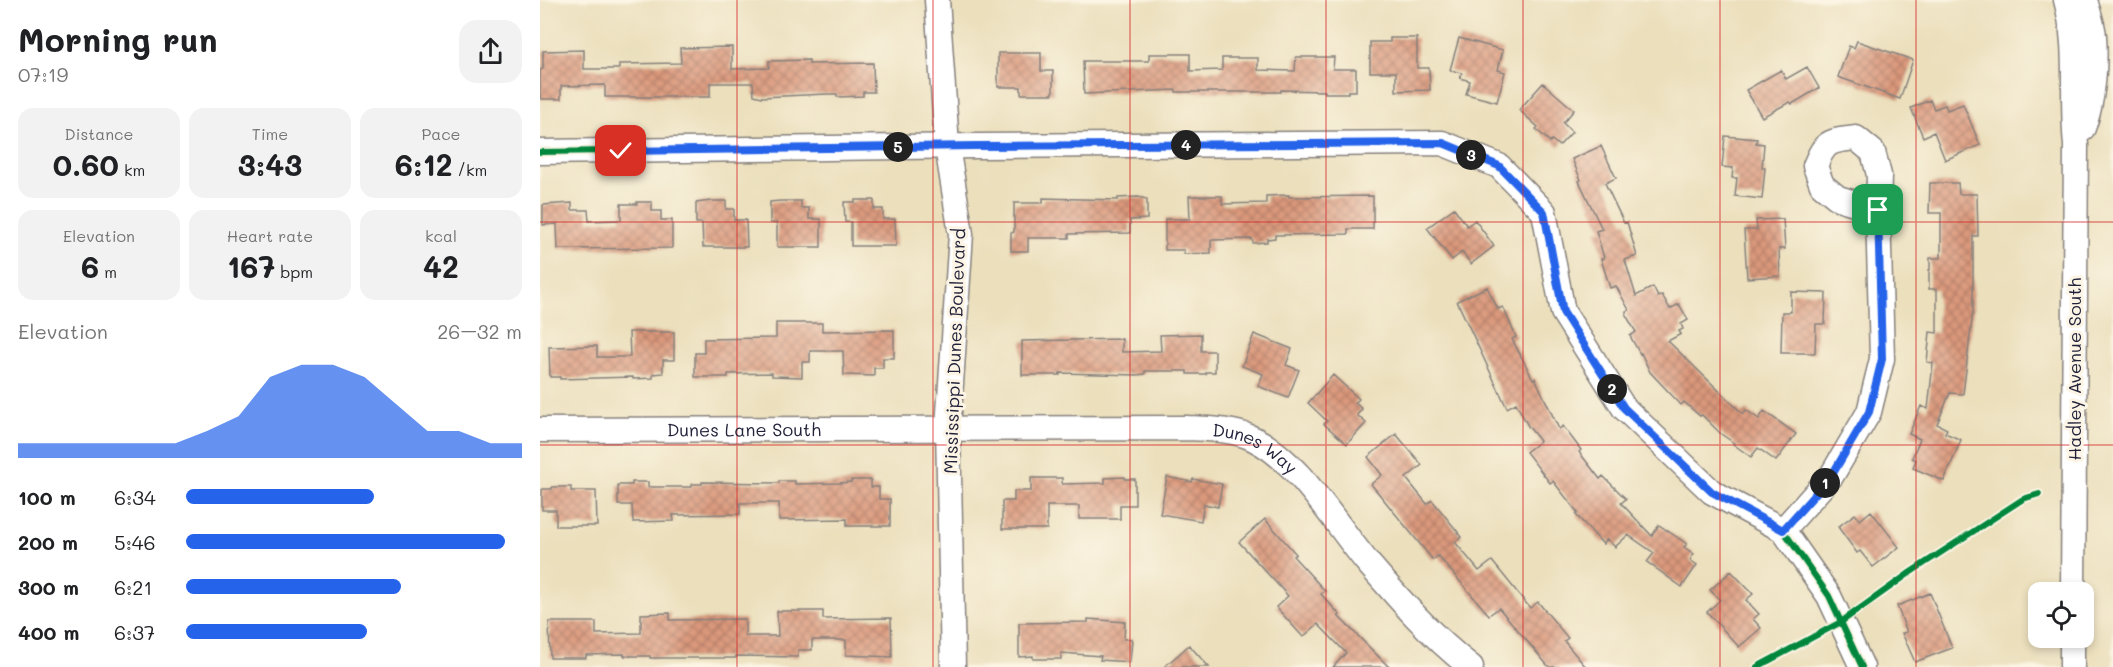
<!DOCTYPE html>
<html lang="en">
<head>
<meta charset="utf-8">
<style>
  body { margin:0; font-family:Mali,sans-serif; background:#f2f2f2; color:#202124; height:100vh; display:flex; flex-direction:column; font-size:22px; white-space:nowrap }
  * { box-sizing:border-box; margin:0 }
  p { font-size:20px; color:#757577 }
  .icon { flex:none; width:33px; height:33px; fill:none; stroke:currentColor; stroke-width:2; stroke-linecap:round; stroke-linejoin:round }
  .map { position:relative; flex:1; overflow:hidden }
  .sheet { display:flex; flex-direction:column; background:#fff; width:540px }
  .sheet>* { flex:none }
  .controls { position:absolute; left:1488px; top:582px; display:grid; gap:12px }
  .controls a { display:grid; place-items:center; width:66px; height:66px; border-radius:12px; background:#fff; box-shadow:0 3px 9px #0003; font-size:30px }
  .pin { position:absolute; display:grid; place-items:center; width:51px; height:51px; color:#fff; margin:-26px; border-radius:12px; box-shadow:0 3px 9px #0006 }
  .km { position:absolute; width:30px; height:30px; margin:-15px; border-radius:50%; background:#222; color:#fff; font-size:16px; line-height:30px; text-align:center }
  .round { display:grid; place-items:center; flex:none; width:63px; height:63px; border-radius:18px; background:#f2f2f2 }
  .headline { display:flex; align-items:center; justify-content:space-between; height:102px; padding:0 18px }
  h1 { font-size:33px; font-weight:800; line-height:45px }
  .metrics { display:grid; grid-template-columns:repeat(3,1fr); gap:9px; height:102px; padding:6px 18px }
  .metrics div { display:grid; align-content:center; border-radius:15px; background:#f2f2f2; text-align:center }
  .metrics b { font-size:30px; font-weight:800 }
  .metrics small { font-size:16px; font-weight:400 }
  .metrics p { font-size:16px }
  .chart { height:168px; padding:12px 18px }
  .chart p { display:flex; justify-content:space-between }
  .chart svg { width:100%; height:108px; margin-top:6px; fill:#2563eb; opacity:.7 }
  ul { padding:0 18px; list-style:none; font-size:20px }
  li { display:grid; grid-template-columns:96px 72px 1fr; align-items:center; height:45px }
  li i { height:15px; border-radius:8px; background:#2563eb }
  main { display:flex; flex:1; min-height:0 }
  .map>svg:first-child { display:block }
  .building { fill:url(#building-cross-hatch) }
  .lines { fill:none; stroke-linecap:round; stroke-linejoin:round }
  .minor-casing { stroke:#86807c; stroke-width:27 }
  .minor { stroke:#fff; stroke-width:24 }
  .cycleway-casing { stroke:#fcf5e5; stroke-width:10 }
  .cycleway { stroke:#00873e; stroke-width:6 }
  .route-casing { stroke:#fff; stroke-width:12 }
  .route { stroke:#2563eb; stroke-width:8 }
  .grid { fill:none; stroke:#d62828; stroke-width:1.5; stroke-opacity:0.55 }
  .labels { text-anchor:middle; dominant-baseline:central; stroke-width:6; stroke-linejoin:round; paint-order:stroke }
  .street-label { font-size:18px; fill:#22223b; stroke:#fcf5e5 }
</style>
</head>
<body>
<main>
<section class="sheet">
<div class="headline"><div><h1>Morning run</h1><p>07:19</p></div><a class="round"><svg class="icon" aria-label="share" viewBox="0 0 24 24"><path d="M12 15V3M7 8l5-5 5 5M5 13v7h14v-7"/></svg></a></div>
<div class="metrics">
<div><p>Distance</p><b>0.60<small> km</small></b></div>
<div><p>Time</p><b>3:43</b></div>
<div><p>Pace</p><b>6:12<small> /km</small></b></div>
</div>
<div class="metrics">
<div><p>Elevation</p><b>6<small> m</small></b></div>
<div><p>Heart rate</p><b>167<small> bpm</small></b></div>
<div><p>kcal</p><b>42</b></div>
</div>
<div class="chart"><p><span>Elevation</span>26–32 m</p>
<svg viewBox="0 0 160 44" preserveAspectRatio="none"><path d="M0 44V38L10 38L20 38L30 38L40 38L50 38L60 33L70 27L80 11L90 6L100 6L110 11L120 22L130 33L140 33L150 38L160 38V44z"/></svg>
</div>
<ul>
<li><b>100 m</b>6:34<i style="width:56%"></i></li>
<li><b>200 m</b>5:46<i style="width:95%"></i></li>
<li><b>300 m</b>6:21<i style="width:64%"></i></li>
<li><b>400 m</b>6:37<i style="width:54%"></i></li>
</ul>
</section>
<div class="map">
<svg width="1573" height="667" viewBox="0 0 1573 667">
  <defs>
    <pattern id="building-cross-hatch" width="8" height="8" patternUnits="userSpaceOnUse" patternTransform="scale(1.5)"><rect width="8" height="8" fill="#db997c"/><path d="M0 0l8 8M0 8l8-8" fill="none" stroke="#b17c67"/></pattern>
  </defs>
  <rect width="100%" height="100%" fill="#fcf5e5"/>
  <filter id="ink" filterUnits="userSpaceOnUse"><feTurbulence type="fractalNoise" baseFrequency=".0167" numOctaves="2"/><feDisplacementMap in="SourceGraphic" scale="12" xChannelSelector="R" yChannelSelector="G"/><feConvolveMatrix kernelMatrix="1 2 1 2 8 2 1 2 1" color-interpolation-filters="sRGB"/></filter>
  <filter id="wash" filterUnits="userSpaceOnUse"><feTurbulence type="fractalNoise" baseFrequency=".008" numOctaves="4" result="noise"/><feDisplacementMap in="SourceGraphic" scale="24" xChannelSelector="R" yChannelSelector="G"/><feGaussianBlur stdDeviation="1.35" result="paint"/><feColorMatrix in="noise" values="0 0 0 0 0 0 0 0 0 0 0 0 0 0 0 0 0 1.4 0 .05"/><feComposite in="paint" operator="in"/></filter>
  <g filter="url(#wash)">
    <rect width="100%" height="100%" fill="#ebdfbc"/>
    <g id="blocks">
      <path class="building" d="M850,38H877V68H889L890,90L856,91V72H830V42H850Z
        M919,38L963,50L958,70L965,72L957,102L926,94L930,81L920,78L922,73L910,70Z
        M1317,41L1373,60L1360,99L1298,77L1309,46L1314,48Z
        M192,47V69L229,68V61L269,60V64L333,63L334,92H323V96L297,97V94H287L222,97L214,95L213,83H170V97H65V85L21,86V99H1L0,97V70L3,69V51L44,50V69H79V64L141,63L140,48Z
        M458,53H501V71H513V94H481V87H458Z
        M609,54H650V71L682,70V58H718V70L755,71L756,57H794L793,69H816V91H808V93H785V91L741,90V92H636V90L544,94L543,61H609Z
        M1267,67L1279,88L1252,104L1250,102L1222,117L1206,90L1241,70L1246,79Z
        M1003,83L1034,110L1023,123L1032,132L1019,146L1012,140L1010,142L996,129L998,127L979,110Z
        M1390,100L1394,109L1405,105L1407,110L1423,104L1440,145L1405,160L1394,132L1383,137L1371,108Z
        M1185,136L1217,139L1216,143L1224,144L1222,168H1225L1222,199L1195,196L1197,178H1192L1193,168L1182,167Z
        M1061,146L1076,178L1065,183L1084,223L1087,222L1097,256L1085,260L1096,296L1113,287L1118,297L1122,295L1130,309L1139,304L1148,320L1141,324L1143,329L1139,331L1141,334L1128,341L1203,414L1206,410L1219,419L1224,411L1256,434L1236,461L1218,448L1211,457L1193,444L1194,443L1181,434L1162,415L1160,416L1144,402L1141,405L1110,372L1101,353L1100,354L1090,336L1096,332L1086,315V311L1089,310L1076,286L1070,288L1061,259L1064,258L1056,231L1062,229L1039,181L1041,180L1032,159Z
        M1390,183H1418L1419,194H1437L1438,236H1433V312L1423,394L1410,393L1397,424L1407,429L1405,433L1421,440L1404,481L1373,468L1376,460L1372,458L1380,439L1369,434L1381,406L1388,409L1393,363L1387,362L1390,332L1397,333V289H1389V270H1390V258H1401V213H1389Z
        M749,195V197L833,196V229H808V234L735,235V238L727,239V242L713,243L712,239L671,240V253L644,254V250H625V219H650L649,196H682V204L726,203V196Z
        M598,197L607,199V219L590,220V233L529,234V238H488V251H471V233L474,232V203H503V198L578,200V198Z
        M315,200H334V209H343V219H355L356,246H311V222H305L304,202H315Z
        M171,201H186V209H194V220H206L207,247H163L162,223H156V203Z
        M240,201H261V208H269V219H281V247H237V223H230V202Z
        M97,202H112V211H121V220H132V248L18,249L17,224L3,225V205L32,203V210H48L49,221L81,220V204H97Z
        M914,208L927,226L935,220L954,246L931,264L922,252L912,260L887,228Z
        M1243,219L1245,249H1239L1240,276L1207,278L1204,230H1217L1216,220Z
        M947,287L958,309L963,307L976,337L972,339L993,379L995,378L1019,429L1023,426L1041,450L1039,452L1060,479L1063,476L1086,499L1081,503L1112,536L1119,525L1147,544L1144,547L1154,554L1150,560L1157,565L1142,587L1107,562L1114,553L1088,535L1075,547L1067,539L1063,544L1036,515L1038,513L1013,481L1010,483L986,452L1000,441L988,426L976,403L967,408L917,301Z
        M1251,292L1286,293L1285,324H1276L1275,353H1241L1242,312H1251Z
        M236,323H282V331L354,330V358H343V368H334V376L304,375L303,351H270V362H262V377L232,376V373L188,374V377H155V353H164V339L236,338Z
        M89,332H134V360H123V373L113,374V378L93,379V377L20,379V377H10L9,347L57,346V357H90Z
        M661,334V351H675V372H666V374H647V371H605V374L597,375L520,373V375H482V341L582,339V352L621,351L620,335Z
        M714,334L752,349L746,365L759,370L748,398L718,386L723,374L702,366Z
        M793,375L819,399L815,403L822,409L817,415L826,423L807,444L784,424L787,421L768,403Z
        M856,434L882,465L866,478L887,504L892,500L922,537L915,542L939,571L952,561L990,608L998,602L1028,638L1024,641L1046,667H1009L959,608L949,615L898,556L893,560L831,484L842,475L828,457Z
        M585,477V479H595V505H580V519H539V506H507V529H462V501H474V491H491V478H522V484L565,483V478Z
        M627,477L652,482L653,479L682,484L678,507L664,504L661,521L620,514Z
        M311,480H331V487H339V499H350V526H307V519L239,520V503H200V514L133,515L134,521L93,522L92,505H78V485H92V482H108V487H152V484H162V482L239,483V481H255V484L299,483L311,482Z
        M12,487H31V491H56L57,526H16V510H2V489H12Z
        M1331,511L1359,547L1333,567L1320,551L1317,553L1298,527L1315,514L1320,520Z
        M725,519L756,554L753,556L785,591L781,594L800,615L798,616L849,667H793L806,653L778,624L763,637L736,607L748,596L699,542Z
        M1191,571L1213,594L1206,600L1219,614L1213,619L1221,628L1199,647L1167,612L1180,600L1170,590Z
        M1390,593L1412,648L1375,662L1362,633L1367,632L1357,606Z
        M237,611H283V619L351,618L352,657L306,655V640H272V650H258V657L196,656V658H110V656H84V654L46,655V658H10L9,622H56V634L101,633V614L130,613V620L205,619V636H238Z
        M548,619L585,622L584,639H592L590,662L560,660L561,656L521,653V659H493V656L479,657V623L548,622Z
        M649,645L669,667H624L639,654Z"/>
    </g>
  </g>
  <g filter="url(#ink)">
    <use href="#blocks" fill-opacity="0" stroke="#86807c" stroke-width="1.5"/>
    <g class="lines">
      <defs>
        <g id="minor">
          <path d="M397,0L407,146L421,234L408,428L413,667"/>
          <path d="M1526,0C1539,46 1531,97 1536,145L1533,592"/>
          <path d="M1543,128C1553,102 1556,65 1554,36C1553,24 1548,12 1545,0"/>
          <path d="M0,152L436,146L902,143L959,166L1004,212L1023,312L1084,408L1172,492L1243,530L1289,596L1322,667"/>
          <path id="s1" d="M0,430L647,428C668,429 695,429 714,439C759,461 795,524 828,563C860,600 892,637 931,667"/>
          <path d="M1243,530L1292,475L1329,412L1342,359L1338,210L1339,175L1333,152L1316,138C1289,141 1285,141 1275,166L1282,185L1298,198L1338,210"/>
          <path d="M1532,667V638"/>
        </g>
      </defs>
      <use href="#minor" class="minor-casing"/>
      <use href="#minor" class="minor"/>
      <defs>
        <path id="cycleway" d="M0,152L436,146L902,143L959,166L1004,212L1023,312L1084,408L1172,492L1243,530L1289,596L1322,667
          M1217,667L1301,622L1371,572L1483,499L1499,494"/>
      </defs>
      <use href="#cycleway" class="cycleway-casing"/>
      <use href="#cycleway" class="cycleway"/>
    </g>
  </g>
  <g class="lines" filter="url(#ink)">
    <defs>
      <path id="route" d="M81,151L436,146L903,143L959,166L1004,212L1023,312L1084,408L1172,492L1243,530L1292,475L1329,412L1342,359L1338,210"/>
    </defs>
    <use href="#route" class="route-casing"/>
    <use href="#route" class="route"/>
  </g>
  <path class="grid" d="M197,0V667M393,0V667M590,0V667M786,0V667M983,0V667M1180,0V667M1376,0V667M0,222H1573M0,445H1573"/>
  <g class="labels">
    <g class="street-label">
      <text transform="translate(414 351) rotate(-88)">Mississippi Dunes Boulevard</text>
      <text transform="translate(1534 369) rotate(-90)">Hadley Avenue South</text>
      <text stroke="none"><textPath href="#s1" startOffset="204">Dunes Lane South</textPath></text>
      <text stroke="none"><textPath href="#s1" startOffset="720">Dunes Way</textPath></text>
    </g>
  </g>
</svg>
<div class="controls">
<a><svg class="icon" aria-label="locate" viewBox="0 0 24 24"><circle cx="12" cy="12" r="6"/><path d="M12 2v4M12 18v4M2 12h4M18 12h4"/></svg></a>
</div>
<div class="pin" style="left:1338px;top:210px;background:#1e9e55"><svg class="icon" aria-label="arrive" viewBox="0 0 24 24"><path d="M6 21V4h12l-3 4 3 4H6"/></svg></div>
<div class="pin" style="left:81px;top:151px;background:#d93025"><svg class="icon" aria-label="check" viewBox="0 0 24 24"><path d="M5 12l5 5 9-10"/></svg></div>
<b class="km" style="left:1285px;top:483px">1</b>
<b class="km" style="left:1072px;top:389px">2</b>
<b class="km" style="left:931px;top:155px">3</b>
<b class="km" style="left:646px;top:145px">4</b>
<b class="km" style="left:358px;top:147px">5</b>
</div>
</main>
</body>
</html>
